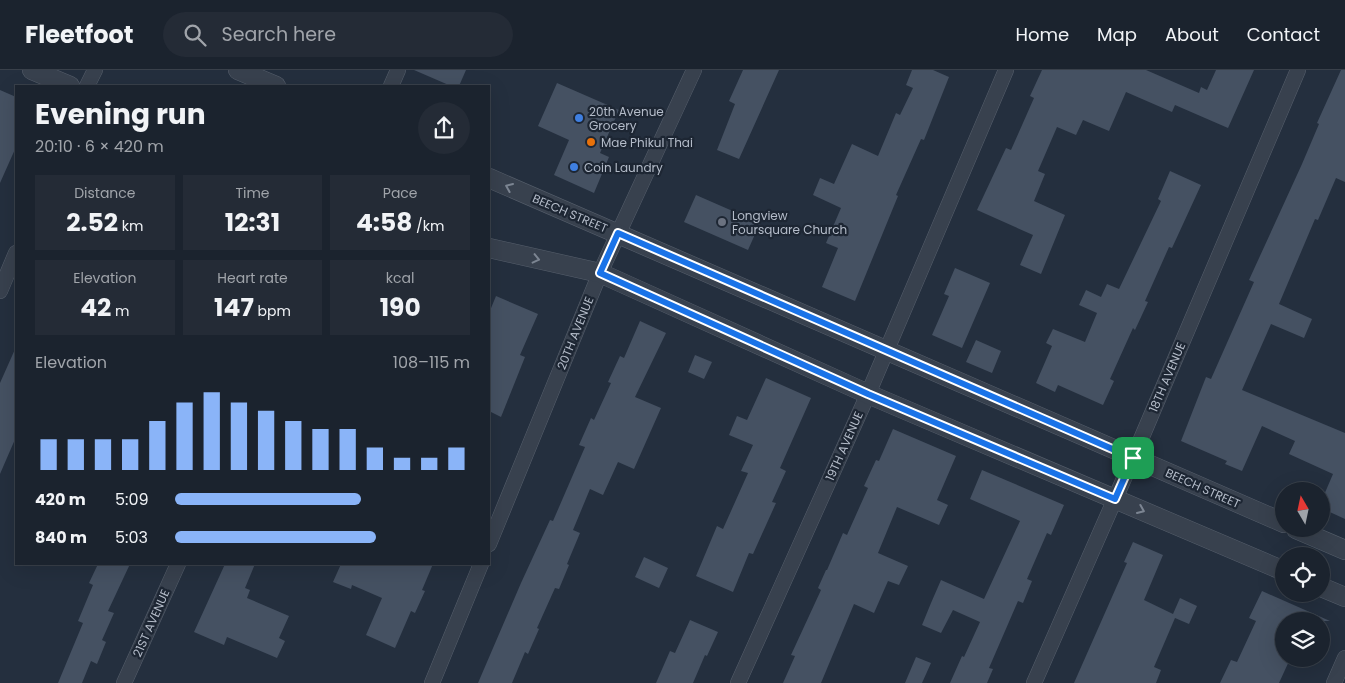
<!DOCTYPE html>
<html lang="en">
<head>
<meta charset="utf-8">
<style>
  body { margin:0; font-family:Poppins,sans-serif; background:#242b36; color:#f1f3f6; height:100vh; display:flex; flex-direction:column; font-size:19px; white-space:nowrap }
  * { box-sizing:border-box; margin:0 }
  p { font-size:16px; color:#a0a4aa }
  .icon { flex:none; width:28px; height:28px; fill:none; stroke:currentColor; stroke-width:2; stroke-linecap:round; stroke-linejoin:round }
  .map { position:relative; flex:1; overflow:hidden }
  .drawer { position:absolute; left:15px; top:15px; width:475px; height:480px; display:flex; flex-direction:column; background:#1b232e; border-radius:0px; box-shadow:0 5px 20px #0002,0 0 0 1px #39404a }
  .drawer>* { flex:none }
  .needle { width:32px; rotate:351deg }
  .tools { position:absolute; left:1275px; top:412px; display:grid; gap:10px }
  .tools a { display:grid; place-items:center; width:55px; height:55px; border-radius:50%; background:#1b232e; box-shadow:0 5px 20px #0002,0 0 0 1px #39404a; font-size:25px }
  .pin { position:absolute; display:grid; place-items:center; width:42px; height:42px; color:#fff; margin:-21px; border-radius:10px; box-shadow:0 2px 8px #0006 }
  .round { display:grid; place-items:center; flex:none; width:52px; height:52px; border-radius:26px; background:#242b36 }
  .overview { display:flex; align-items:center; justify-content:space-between; height:85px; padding:0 20px }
  h1 { font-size:28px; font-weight:700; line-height:38px }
  .stats { display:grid; grid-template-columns:repeat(3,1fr); gap:8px; height:85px; padding:5px 20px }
  .stats div { display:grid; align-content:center; border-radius:0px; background:#242b36; text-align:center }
  .stats b { font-size:25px; font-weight:700 }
  .stats small { font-size:14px; font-weight:400 }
  .stats p { font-size:14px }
  .chart { height:140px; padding:10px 20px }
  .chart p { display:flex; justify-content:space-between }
  .chart svg { width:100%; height:90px; margin-top:5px; stroke:#8ab4f8; stroke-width:6 }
  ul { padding:0 20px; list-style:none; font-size:16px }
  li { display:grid; grid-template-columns:80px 60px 1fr; align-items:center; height:38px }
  li i { height:12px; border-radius:6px; background:#8ab4f8 }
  header { display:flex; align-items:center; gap:30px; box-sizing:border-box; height:70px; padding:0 25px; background:#1b232e; border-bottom:1px solid #39404a }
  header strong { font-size:24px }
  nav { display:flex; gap:28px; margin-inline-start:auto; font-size:18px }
  .search { width:350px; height:45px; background:#242b36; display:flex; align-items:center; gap:12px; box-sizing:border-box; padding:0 18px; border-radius:28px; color:#a0a4aa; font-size:19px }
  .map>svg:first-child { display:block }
  .building { fill:#455162 }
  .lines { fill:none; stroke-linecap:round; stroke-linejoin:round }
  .minor-casing { stroke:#565f6c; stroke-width:16 }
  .tertiary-casing { stroke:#565f6c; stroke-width:20 }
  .minor { stroke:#38414e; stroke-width:15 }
  .tertiary { stroke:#38414e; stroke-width:19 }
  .oneway { stroke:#7c8592 }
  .route-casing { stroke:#fff; stroke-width:10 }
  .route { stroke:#1a73e8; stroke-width:6 }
  .shop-dot { fill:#3f7fe0; stroke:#1d2633; stroke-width:2 }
  .food-dot { fill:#e8710a; stroke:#1d2633; stroke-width:2 }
  .worship-dot { fill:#6b7280; stroke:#1d2633; stroke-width:2 }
  .labels { text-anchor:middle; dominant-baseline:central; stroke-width:4.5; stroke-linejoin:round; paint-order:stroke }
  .poi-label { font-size:12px; fill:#b4bcc9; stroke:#1d2633; text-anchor:start }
  .street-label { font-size:12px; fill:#b4bcc9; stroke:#1d2633 }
</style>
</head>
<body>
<header>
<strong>Fleetfoot</strong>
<div class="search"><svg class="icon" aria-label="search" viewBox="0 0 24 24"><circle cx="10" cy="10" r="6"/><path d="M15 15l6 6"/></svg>Search here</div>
<nav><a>Home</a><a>Map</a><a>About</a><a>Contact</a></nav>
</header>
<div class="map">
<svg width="1345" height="613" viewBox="0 0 1345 613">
  <rect width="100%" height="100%" fill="#242f3e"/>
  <path class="building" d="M414,0H466L459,16H451Z
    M743,0H779L739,89L717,80L735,34L729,31Z
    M912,0H933L949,7L924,70L921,69L896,125L898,126L855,231L822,217L838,178L826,173L841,138L813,125L820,108L834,114L852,74L878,86L896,43L900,45L913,18L906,15Z
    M1042,0H1146L1199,23L1201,17L1207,20L1216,0H1254L1228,58L1175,35L1172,42L1126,22L1109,61L1083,50L1076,65L1057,57L1038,101L1045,104L1034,131L1065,145L1041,204L1020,195L1033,165L977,140L1006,78L1011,80L1034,28L1030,26Z
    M1341,0H1345V112L1336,108L1318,150L1315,149L1279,234L1312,249L1304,268L1271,254L1242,320L1345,363V449L1321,438V432L1333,404L1289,384L1295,371L1262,356L1242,401L1225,394L1227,391L1181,371L1206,307L1211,309L1254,212L1249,210L1302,94L1319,54L1317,53Z
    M557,13L619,40L600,83L609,87L594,123L554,105L569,70L538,56Z
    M0,20L16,27V77L0,113Z
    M1170,101L1201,115L1172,178L1169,177L1145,231L1148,232L1135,260L1133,258L1110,309L1114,311L1103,335L1058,315L1055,322L1036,313L1052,276L1046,273L1053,259L1085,272L1097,243L1079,235L1086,220L1101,227L1107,214L1119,219L1161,131L1158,129Z
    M696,125L760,153L748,180L684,152Z
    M955,198L990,213L962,278L932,265L949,226L944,224Z
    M496,226L538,244L520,285L525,287L501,347L489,341V243Z
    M640,251L666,263L635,327L661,338L634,399L618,392L603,425L590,419L573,460L580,463L567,494L569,495L559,519L555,518L537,558L539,559L528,584L525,582L512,613H478L521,513L550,450L553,451L585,377L579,375L591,348L594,350L611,313L608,312L620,286L624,288Z
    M976,270L1001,281L992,303L966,292Z
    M16,277V367L0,404V313Z
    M695,285L712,292L704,309L688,302Z
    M766,308L811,328L780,398L786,401L772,432L776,433L753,484L749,483L733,522L696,506L717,456L723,459L748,403L741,401L753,375L729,365L737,346L747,350Z
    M893,359L956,386L937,430L948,435L939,455L897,437L878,483L908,496L899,515L888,511L874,543L854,534L821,613H783L795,586L791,585L821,520L818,518L826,500H827L843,463L847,465L868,418L864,416L876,390L879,391Z
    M982,400L1064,435L1051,465L1047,463L1027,509L1032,511L1023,533L1018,531L989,598L993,599L987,613H950L962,586L964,587L980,552L953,540L941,563L922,555L931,533L941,510L984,529L1020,451L970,429Z
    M1133,472L1163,485L1144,530L1173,544L1180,528L1197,536L1189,554L1175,548L1154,597L1161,600L1156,613H1074L1127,493L1124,492Z
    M644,487L668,498L659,518L635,507Z
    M98,494H130L108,541L114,543L102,570L106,572L97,594L91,591L82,613H58L83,553L78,551L93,515L89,513Z
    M225,494H255L245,518L250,520L247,528L289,546L279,568L285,571L277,588L227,567L224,575L194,562Z
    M341,494H433L422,520L425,521L415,543L411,541L395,578L366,565L382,528L352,515L351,519L333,512Z
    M1262,521L1330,551H1284V589H1290L1279,613H1220L1231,590L1237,592L1256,551L1249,548Z
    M690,550L718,562L707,586L705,585L693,613H656L670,581L675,583Z
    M916,587L931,593L922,613H905Z"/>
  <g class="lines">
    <defs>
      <path id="minor" d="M87,16L95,0
        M391,16L398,0
        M0,221L16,183
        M489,474L600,203L694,0
        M124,613L178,494
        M432,613L481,494
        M738,613L868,324L1006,0
        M1034,613L1133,388L1298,0
        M1334,613L1345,588"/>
      <path id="tertiary" d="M32,0L70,16
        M238,0L276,16
        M489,108L1284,453
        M489,178L600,203L868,324L1284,501
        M1296,459L1345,480
        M1321,517L1345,527"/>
    </defs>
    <use href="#minor" class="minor-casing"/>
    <use href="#tertiary" class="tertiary-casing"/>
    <use href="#minor" class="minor"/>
    <use href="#tertiary" class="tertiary"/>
  </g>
  <defs><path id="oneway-chevron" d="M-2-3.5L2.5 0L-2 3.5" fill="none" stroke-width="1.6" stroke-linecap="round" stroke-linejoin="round" transform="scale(1.25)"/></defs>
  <g class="oneway">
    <use href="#oneway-chevron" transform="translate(509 117) rotate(-157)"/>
    <use href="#oneway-chevron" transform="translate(536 189) rotate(13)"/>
    <use href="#oneway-chevron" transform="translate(1141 440) rotate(23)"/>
  </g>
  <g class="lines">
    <defs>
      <path id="route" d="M618,163L1133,388L1115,429L868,324L600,203Z"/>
    </defs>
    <use href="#route" class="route-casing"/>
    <use href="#route" class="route"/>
  </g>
  <g class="shop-dot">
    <circle cx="579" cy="48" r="5"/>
    <circle cx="574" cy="97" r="5"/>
  </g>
  <circle class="food-dot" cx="591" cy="72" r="5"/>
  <circle class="worship-dot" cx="722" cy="152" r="5"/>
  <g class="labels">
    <g class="poi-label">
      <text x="589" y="41">20th Avenue<tspan x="589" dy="14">Grocery</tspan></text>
      <text x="601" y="72">Mae Phikul Thai</text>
      <text x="584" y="97">Coin Laundry</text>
      <text x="732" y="145">Longview<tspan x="732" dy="14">Foursquare Church</tspan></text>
    </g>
    <g class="street-label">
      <text transform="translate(570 143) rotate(23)">BEECH STREET</text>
      <text transform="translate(575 263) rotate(-68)">20TH AVENUE</text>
      <text transform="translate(1167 307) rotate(-67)">18TH AVENUE</text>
      <text transform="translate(844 376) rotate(-66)">19TH AVENUE</text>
      <text transform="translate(1203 418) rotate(24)">BEECH STREET</text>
      <text transform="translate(151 553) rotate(-66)">21ST AVENUE</text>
    </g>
  </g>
</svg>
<div class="tools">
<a><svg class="needle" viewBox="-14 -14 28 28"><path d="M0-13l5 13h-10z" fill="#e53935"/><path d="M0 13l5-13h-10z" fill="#a0a4aa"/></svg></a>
<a><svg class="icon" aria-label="locate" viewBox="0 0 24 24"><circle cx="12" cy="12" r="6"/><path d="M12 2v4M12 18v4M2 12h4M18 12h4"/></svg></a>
<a><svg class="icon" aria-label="layers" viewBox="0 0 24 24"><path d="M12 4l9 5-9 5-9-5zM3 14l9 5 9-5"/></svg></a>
</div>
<div class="pin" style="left:1133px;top:388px;background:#1e9e55"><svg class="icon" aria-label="arrive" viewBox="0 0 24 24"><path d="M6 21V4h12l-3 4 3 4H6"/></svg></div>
<section class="drawer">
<div class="overview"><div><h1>Evening run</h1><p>20:10 · 6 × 420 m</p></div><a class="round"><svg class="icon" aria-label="share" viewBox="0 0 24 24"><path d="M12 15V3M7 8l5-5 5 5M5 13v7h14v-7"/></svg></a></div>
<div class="stats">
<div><p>Distance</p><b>2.52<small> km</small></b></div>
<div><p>Time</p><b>12:31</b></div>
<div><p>Pace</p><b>4:58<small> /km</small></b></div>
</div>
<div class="stats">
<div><p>Elevation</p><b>42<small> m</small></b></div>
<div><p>Heart rate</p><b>147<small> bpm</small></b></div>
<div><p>kcal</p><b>190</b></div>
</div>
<div class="chart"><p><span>Elevation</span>108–115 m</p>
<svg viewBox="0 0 160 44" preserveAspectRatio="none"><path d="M5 44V29M15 44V29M25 44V29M35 44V29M45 44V20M55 44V11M65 44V6M75 44V11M85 44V15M95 44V20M105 44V24M115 44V24M125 44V33M135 44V38M145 44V38M155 44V33"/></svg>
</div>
<ul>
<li><b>420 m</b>5:09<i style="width:63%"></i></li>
<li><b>840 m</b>5:03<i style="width:68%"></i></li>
</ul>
</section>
</div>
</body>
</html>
